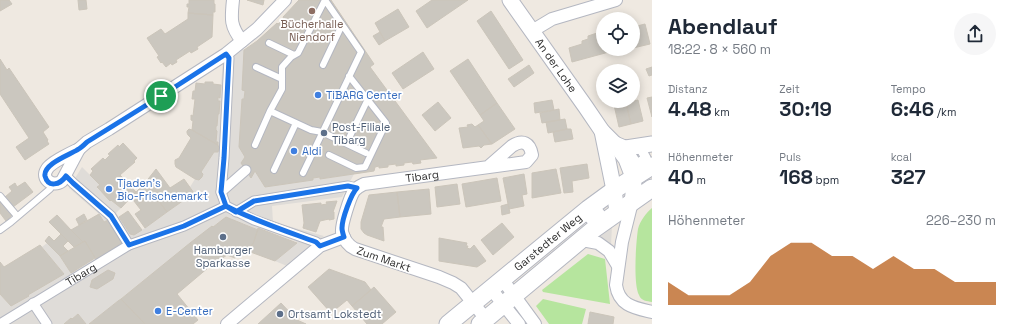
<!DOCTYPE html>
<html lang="de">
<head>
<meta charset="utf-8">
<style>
  body { margin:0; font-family:"Space Grotesk",sans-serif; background:#f6f6f7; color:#1f2937; height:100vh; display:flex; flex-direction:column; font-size:15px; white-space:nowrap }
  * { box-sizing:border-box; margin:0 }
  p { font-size:13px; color:#747a83 }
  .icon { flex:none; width:22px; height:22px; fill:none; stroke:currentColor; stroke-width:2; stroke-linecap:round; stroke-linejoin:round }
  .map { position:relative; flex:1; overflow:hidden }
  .drawer { display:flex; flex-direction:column; background:#fff; width:360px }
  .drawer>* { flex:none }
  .tools { position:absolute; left:596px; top:12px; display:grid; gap:8px }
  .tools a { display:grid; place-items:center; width:44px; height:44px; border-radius:50%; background:#fff; box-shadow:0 2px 10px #0003; font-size:20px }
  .pin { position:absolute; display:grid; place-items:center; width:34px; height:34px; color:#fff; margin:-17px; border:2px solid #fff; border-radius:50%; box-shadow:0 1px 4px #0007 }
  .round { display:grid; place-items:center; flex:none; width:42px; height:42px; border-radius:21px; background:#f6f6f7 }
  .overview { display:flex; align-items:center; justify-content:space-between; height:68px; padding:0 16px }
  h1 { font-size:22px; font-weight:800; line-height:30px }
  .stats { display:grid; grid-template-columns:repeat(3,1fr); gap:6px; height:68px; padding:4px 16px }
  .stats div { display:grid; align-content:center }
  .stats b { font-size:20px; font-weight:800 }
  .stats small { font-size:11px; font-weight:400 }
  .stats p { font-size:11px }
  .chart { height:112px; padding:8px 16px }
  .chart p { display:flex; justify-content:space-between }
  .chart svg { width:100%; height:72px; margin-top:4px; fill:#b45309; opacity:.7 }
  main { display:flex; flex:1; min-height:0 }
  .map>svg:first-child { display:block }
  .green { fill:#b6e59e }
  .plaza { fill:#dfdcd8; fill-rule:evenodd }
  .building { fill:#cbc7bf; stroke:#cbc5ba }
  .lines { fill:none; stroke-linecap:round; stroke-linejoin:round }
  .service-casing { stroke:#b4b7c1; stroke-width:8 }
  .pedestrian-casing { stroke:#b4b7c1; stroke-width:11 }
  .minor-casing { stroke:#b4b7c1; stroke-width:14 }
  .tertiary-casing { stroke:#b4b7c1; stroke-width:17 }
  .secondary-casing { stroke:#b4b7c1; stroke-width:19 }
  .service { stroke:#fff; stroke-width:6 }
  .pedestrian { stroke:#fff; stroke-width:9 }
  .minor { stroke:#fff; stroke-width:12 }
  .tertiary { stroke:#fff; stroke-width:15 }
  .secondary { stroke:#fff; stroke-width:17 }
  .route-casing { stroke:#fff; stroke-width:8 }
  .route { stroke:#1a73e8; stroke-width:5 }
  .education-dot { fill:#8d6e63; stroke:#fff; stroke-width:1.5 }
  .shop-dot { fill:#3f7fe0; stroke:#fff; stroke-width:1.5 }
  .service-dot { fill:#5c6f8a; stroke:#fff; stroke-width:1.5 }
  .labels { text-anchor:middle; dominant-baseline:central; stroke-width:3.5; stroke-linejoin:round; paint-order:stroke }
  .education-label { font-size:11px; fill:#785e54; stroke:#fff }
  .street-label { font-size:11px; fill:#2e2e2e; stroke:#fff }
  .shop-label { font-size:11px; fill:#366cbe; stroke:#fff; text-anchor:start }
  .service-label { font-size:11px; fill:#4e5e75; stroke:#fff; text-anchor:start }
</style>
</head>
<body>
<main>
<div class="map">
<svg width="652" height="324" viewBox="0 0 652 324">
  <rect width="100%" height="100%" fill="#efe9e1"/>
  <path class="green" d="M652,208V302C647,301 641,301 639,295C633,284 636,242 638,229C640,221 646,213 652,208Z
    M588,254L605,259L610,304L543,292L542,290Z
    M543,299L586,309L582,324H549L536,306Z"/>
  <path class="plaza" d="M243,48L244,50L245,91L244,99H242L239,147L245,157L241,163L251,177L255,171L265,187L312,180L313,178L320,177L321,179L354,174L342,197L272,206L273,222L324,236L287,266L275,261L297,242L259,228L258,230L242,223L219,222L195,240L89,324H86L78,314L64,324H0V294L11,306L29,296L28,295L64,274L42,247L47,243L60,256L71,273L122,242L108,220L104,222L99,214L69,188L82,167L100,185L97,188L110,201L111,200L121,208L116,213L130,234L142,230L194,193L190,187L195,179L198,180L201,178L203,176L201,172L214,152H217L219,150V147L216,142V126H217L218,97H220L223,61ZM108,271L114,273L113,279L97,288L90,287L92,280Z
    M612,225L611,246L597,237Z"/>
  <path class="building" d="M0,0H9L12,4L0,11Z
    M78,0H86L87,9L79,10Z
    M189,0H214V4H215V12H213V15L188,13L189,7H187V4H189Z
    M247,0H264L263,5Z
    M299,0H331L374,64L370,67L437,158L420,160L421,163L413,164L412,162L404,163V165L396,166V164L388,165V167L379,168V166L375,167L374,171L320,179V177L313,178V180L265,187L255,171L251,178L241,163L245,157L239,147L242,99H244L245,91L242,90L244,50L257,41L277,23L278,24L284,19L283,17Z
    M432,0H468L427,28L416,11Z
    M398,9L409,27L385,41L375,23Z
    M491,11L523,60L509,69L477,21Z
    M188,13L213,15L212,37L197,47L198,49L191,53L190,51L176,60L177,62L172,65L171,63L166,67L162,62L161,63L157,57L159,56L147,38L161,29L165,34L188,19Z
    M645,24L650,44L633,48V27Z
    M603,31V49H620L572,62L569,48L582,44V41L588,39V36Z
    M380,32L385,41L379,45L373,36Z
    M423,52L434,69L403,89L392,73Z
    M0,59L7,70L9,68L49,127L43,132L48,140L47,141L49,144L25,160L16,147L29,138L0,94Z
    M468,59L497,103L480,115L450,71Z
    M529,65L534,73L514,87L508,79Z
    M652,67V75L649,76L646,69Z
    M205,82H213V84L221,85L220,98L218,97V101H220L219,114H218L217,126H216V130L217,131L216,142H218V145L192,130L193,121L191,120V115L193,116L195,99H192L193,91H195L196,83L205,84Z
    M652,97V117L647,98Z
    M552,100L554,110L535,113L534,103Z
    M638,100L643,121L631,124L626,103Z
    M438,102L451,118L435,131L422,115Z
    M497,103L515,129L492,144L478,125L484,121L480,115Z
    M626,103L631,124L619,127L614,105Z
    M559,109L560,120L542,123L540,113Z
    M565,119L567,129L548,133L546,122Z
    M472,124L475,127L478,125L492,144L484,145L481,148L479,146L463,148L459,128L468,127L467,125Z
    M189,129L192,130L218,145L219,148L218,152H214L201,172L203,174L202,177L199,180L195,179L176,167L175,164V160L179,158L191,138L188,135L187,133V131Z
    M567,129H571L573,139L555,142L553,132Z
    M123,143L137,158L134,161L135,162L120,175L136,192L121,208L111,200L110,201L97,187L100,185L90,175L93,171L91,169L103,158L105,160L110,155L108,154L118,145L119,147Z
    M587,164L589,178L572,181L573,192L564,193L560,168Z
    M156,169L170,188L184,179L194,193L167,212L145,183Z
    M556,169L561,193L532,198V173Z
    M524,174L527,194L522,195L524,206L509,209L503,178Z
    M497,178L501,201L466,207L462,184Z
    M25,182L33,192L13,207L5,197L12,191L9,187L15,183L17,187Z
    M145,183L153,193L137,205L131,197Z
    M457,184L460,204L437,207L435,187Z
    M429,189L431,214L400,217L397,192Z
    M397,192L400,217L384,219L381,227H383L384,241L367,235L364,233L361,229V222L369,195Z
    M153,193L167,212L145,228L135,214L141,210L137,205Z
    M0,200L12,215L6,221L0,213Z
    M337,201L333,212H334V219L329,220V219L320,221L316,232L303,228L304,223L302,205L321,203V205L327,204L326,202Z
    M508,204L510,213L502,215L501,206Z
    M128,211L142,230L134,235L130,234L119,217Z
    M84,214L87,220L79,225L76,219Z
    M99,214L104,222L108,220L123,242L96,259L85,241L83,242L71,230Z
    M57,215L71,230L83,242L74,247L49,222Z
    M226,217L258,230L253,244L235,258L227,255L209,267L190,243L212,226L213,227Z
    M502,223L514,237L493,255L481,240Z
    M258,228L297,243L275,261L245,250L253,244Z
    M61,234L68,241L63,246L68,251L60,256L45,241L49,236L54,241Z
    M439,238L467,243L466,246H468L467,248L470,249L474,245L486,261L477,267L439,261Z
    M85,241L95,258L71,273L60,256Z
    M190,243L209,267L177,294L198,320L193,324H145L121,299Z
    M40,245L64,274L28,295L29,296L11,306L0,294V262L4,267Z
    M329,269L365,282L371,290L352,306L347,300L331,313L308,287Z
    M108,270L115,273L113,279L97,289L90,287L92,280Z
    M374,287L396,312L382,324H367L352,306Z
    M121,299L145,324H89L118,301Z
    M281,303L297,320L306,324H258Z
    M590,312L614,317L613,324H588Z
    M78,314L86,324H64L71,318L72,319Z"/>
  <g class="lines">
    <defs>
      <path id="service" d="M269,43L294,55
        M323,65L342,25
        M256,67L282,79
        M350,136L368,99
        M255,145L270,111
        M329,155L356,168L365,167L386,123L349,76
        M274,170L296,123
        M303,173L361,52L325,0L298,53L291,57L282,67V89L270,111L311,130L322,132L366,153
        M0,196L17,216
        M0,230L11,222L50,189L53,184"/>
      <g id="pedestrian">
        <path d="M226,54L229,58L224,158L221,192L226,206L254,220L316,242L320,246"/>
        <path d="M641,149L646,158L637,164L628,150Z"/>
        <path d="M66,176L73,183L111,216L129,245"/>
        <path d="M221,192L246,170"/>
        <path d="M597,210L600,213L591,220L588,217Z"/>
        <path d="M236,212L254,201L348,186L357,188"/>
        <path d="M33,303L47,324"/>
        <path id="s1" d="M0,324L129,245L184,226L226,206"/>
      </g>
      <g id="minor">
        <path d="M233,0C231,19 230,26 242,41"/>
        <path d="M532,31L552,19L616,0"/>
        <path d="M79,149L87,142L109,129L226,54L257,29L285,0"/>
        <path d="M79,149L62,181C53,188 40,179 47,169C51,162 71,153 79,149Z"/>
        <path d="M632,202L622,242L616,285C619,306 635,308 652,312"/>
        <path d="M582,240L598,243L609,251L618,266"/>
        <path d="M502,279L535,324"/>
        <path d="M491,289L519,324"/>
        <path id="s2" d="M486,319L461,288L453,283L439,277L355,249C349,246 344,240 342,232C341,225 350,197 354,191C357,187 360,186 364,184L526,162L532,155C530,143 523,139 512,146L488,167"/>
        <path d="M227,324L320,246L344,237"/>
      </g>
      <g id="tertiary">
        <path id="s3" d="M510,0L585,106L602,131L615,144L626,159L633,177L634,186L632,202"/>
        <path d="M602,131L614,190L617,212"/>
        <path d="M615,144L622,147L626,148L652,144"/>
      </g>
      <g id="secondary">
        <path id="s4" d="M448,324L588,209L614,190L652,166"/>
        <path d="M480,324L594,229L652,188"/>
      </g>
    </defs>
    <use href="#service" class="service-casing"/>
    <use href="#pedestrian" class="pedestrian-casing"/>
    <use href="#minor" class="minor-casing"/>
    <use href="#tertiary" class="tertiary-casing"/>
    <use href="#secondary" class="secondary-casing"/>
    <use href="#service" class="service"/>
    <use href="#pedestrian" class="pedestrian"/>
    <use href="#minor" class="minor"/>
    <use href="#tertiary" class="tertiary"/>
    <use href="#secondary" class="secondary"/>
  </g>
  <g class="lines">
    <defs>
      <path id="route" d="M161,96L87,142C84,145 81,148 77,150C69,155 43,164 45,176C48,188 60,185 66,176L73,183L111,216L129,245L184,226L226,206L236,212L254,201L348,186L357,188C351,194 342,219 342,228C342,231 343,234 344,237L320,246L316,242C286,231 255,221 226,206L221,192L224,158L229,58L226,54L161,96"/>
    </defs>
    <use href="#route" class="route-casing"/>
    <use href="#route" class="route"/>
  </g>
  <circle class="education-dot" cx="312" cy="11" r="4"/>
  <g class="shop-dot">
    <circle cx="318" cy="95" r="4"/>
    <circle cx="294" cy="151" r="4"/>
    <circle cx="109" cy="189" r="4"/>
    <circle cx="158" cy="311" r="4"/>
  </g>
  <g class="service-dot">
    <circle cx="324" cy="133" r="4"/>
    <circle cx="223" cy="237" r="4"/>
    <circle cx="280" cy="314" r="4"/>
  </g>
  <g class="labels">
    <g class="education-label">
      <text x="312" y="24">Bücherhalle<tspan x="312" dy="13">Niendorf</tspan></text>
    </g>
    <g class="street-label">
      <text stroke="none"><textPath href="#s3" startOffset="80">An der Lohe</textPath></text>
      <text stroke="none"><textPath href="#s2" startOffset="289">Tibarg</textPath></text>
      <text stroke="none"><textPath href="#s4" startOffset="129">Garstedter Weg</textPath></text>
      <text transform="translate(384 259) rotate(19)">Zum Markt</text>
      <text stroke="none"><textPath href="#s1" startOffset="95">Tibarg</textPath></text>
    </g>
    <g class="shop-label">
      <text x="326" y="95">TiBARG Center</text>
      <text x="302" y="151">Aldi</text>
      <text x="117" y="183">Tjaden's<tspan x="117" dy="13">Bio-Frischemarkt</tspan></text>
      <text x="166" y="311">E-Center</text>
    </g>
    <g class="service-label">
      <text x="332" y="127">Post-Filiale<tspan x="332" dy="13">Tibarg</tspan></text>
      <text x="223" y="250" text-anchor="middle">Hamburger<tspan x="223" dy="13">Sparkasse</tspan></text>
      <text x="288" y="314">Ortsamt Lokstedt</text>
    </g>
  </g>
</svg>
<div class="tools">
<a><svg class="icon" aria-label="locate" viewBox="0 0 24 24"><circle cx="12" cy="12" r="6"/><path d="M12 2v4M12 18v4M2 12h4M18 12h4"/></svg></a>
<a><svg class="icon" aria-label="layers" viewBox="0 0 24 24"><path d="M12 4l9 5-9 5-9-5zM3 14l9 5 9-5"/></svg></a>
</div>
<div class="pin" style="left:161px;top:96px;background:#1e9e55"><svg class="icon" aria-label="arrive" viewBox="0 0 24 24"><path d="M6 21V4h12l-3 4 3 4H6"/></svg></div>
</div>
<section class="drawer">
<div class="overview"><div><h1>Abendlauf</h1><p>18:22 · 8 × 560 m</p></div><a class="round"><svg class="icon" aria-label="share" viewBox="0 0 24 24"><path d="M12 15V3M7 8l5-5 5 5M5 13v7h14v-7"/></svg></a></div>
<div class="stats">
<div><p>Distanz</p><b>4.48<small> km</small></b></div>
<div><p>Zeit</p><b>30:19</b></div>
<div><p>Tempo</p><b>6:46<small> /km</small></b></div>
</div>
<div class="stats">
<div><p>Höhenmeter</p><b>40<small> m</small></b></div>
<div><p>Puls</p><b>168<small> bpm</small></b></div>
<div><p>kcal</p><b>327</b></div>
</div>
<div class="chart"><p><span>Höhenmeter</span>226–230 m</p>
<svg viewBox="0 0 160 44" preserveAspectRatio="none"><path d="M0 44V30L10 38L20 38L30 38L40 30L50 14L60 6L70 6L80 14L90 14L100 22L110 14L120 22L130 22L140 30L150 30L160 30V44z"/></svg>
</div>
</section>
</main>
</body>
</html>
